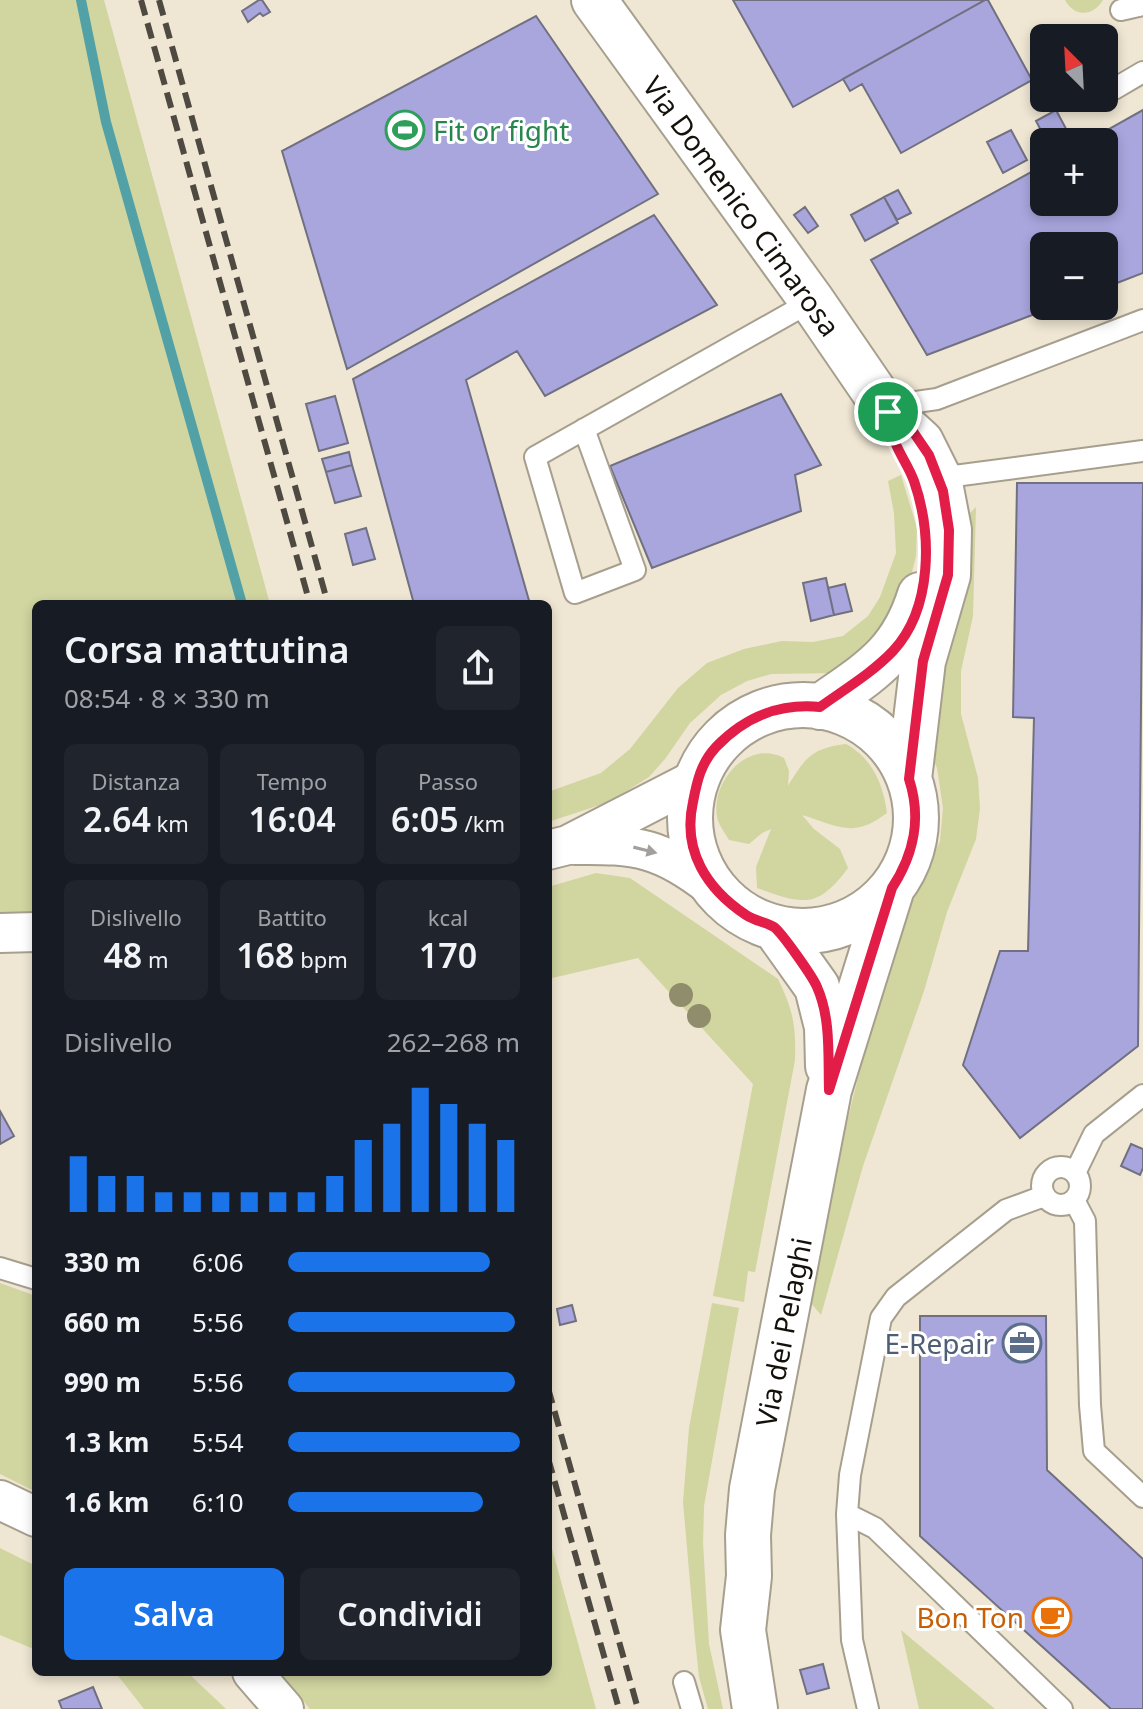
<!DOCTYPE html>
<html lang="it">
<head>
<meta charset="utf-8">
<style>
  body { margin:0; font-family:"Noto Sans",sans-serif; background:#20242c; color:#f1f3f6; height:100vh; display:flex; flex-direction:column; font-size:30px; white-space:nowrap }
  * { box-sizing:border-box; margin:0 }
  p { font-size:26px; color:#9ea1a6 }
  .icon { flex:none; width:44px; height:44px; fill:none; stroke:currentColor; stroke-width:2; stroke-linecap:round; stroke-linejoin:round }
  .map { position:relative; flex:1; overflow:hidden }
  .details { position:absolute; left:32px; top:600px; width:520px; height:1076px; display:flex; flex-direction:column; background:#171b24; border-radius:12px; box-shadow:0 4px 12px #0003 }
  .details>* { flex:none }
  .needle { width:52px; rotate:336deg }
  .tools { position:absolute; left:1030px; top:24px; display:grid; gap:16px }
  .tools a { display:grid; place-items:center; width:88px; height:88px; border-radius:12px; background:#171b24; box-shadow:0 4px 12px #0003; font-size:40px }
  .pin { position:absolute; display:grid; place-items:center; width:68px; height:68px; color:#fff; margin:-34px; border:4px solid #fff; border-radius:50%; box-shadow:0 2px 8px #0007 }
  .round { display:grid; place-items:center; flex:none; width:84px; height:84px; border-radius:12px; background:#20242c }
  .overview { display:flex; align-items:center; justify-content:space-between; height:136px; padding:0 32px }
  h1 { font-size:36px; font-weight:600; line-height:60px }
  .stats { display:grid; grid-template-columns:repeat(3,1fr); gap:12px; height:136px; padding:8px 32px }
  .stats div { display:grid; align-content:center; border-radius:12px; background:#20242c; text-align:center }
  .stats b { font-size:34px; font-weight:600 }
  .stats small { font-size:22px; font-weight:400 }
  .stats p { font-size:22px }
  .chart { height:224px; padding:16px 32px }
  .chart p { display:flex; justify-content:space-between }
  .chart svg { width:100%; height:144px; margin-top:8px; stroke:#1a73e8; stroke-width:6 }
  .button { display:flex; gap:16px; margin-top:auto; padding:16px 32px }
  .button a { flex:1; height:92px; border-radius:12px; background:#1a73e8; color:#fff; font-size:32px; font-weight:600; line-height:92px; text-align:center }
  .button a+a { background:#20242c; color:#f1f3f6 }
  ul { padding:0 32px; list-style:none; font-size:26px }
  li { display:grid; grid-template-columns:128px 96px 1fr; align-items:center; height:60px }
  li i { height:20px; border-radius:10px; background:#1a73e8 }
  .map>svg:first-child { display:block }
  .green { fill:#d1d5a0 }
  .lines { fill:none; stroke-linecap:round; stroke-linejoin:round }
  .stream { stroke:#51a1a6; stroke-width:10 }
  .building { fill:#a8a6dd; stroke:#707081; stroke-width:2 }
  .service-casing { stroke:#a79f8e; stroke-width:24 }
  .minor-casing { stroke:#a79f8e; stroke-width:42 }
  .tertiary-casing { stroke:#a79f8e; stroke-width:48 }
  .service { stroke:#fff; stroke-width:20 }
  .minor { stroke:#fff; stroke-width:38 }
  .tertiary { stroke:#fff; stroke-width:44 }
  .rail { stroke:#4f4a41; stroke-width:6; stroke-dasharray:16 8; stroke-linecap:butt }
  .tree { fill:#908d6c }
  .oneway { fill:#a1a09d }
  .route-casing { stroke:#fff; stroke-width:16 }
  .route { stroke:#e11d48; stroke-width:10 }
  .labels { text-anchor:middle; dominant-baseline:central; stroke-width:6; stroke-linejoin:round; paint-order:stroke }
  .leisure-label { font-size:28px; fill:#27864d; stroke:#fff; text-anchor:start }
  .street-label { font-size:28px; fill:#14110b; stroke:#fff }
  .service-label { font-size:28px; fill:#4e5e75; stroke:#fff; text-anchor:end }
  .food-label { font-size:28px; fill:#c56008; stroke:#fff; text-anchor:end }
</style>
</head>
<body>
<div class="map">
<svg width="1143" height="1709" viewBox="0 0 1143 1709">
  <rect width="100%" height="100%" fill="#efe6d3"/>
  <path class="green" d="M0,0H104L270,604H36V914H0Z
    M1065,0H1103C1093,17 1074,17 1065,0Z
    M901,475L917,528L916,556L910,580L888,634L836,673L771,674L747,681L721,695L690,723L665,759L649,777L609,802L548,822V792L601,773L630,749L678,688L707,663L744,649L782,641L813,642L843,636L868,616L880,597L896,553L894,513L888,481Z
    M976,507L973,616L961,671V714L978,778L980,808L976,839L947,912L924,991L863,1166L821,1315L811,1303L844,1134L890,950L940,841L943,808L937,768L929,750L966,517Z
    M846,744C873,759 883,784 887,813C853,839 839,826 802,815L814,829L840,849L848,868C817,910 802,904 757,888L756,867L771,829L762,833L749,844L729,840C725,833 718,824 717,817C711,781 748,739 784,758L789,771L788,786C805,758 812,748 846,744Z
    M596,873L630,878L778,979C793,1010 796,1025 795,1060L755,1272L748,1271L744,1302L713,1296L753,1084L638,958L548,979V887Z
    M0,1283L36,1296V1492L0,1474Z
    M712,1303L739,1308L704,1506L703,1543L709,1644L723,1709H708L699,1677L695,1639L683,1502L689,1428Z
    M548,1534L596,1709H310L279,1672H548Z
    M0,1548L36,1566V1650L0,1635Z
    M901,1630L995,1709H919Z
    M115,1672H187L226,1709H144Z"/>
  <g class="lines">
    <path class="stream" d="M81,0L106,122L242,604"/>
  </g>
  <path class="building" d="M259,0H262L270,12L263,16L260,13L248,22L242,11Z
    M733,0H985L793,107Z
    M985,0H988L1032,80L901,153L862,84L850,91L843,79Z
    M536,16L658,194L347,369L282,151Z
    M1056,110L1072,140L1068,142H1047L1036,121Z
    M1143,110V273L1104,288V246H1044V306H1056L927,355L871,260L1044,165V202H1104V142H1086Z
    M1011,130L1027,160L1003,173L987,142Z
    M898,190L911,213L897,220L884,197Z
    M884,197L898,223L865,241L851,215Z
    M805,207L818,226L808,233L794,215Z
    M654,215L717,305L545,396L517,351L466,380L530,604H414L353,379Z
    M781,394L821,465L795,475L801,511L652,568L610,466Z
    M335,396L348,443L319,451L306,404Z
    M349,452L352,465L326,472L322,459Z
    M352,465L361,496L335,503L326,472Z
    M1017,483H1143L1138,1046L1020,1138L963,1065L1000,951H1028L1034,718L1013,717Z
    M366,528L375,559L353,565L345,534Z
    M826,578L834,615L811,621L803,583Z
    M845,584L852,611L834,615L828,588Z
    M0,1111L14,1136L0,1144Z
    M1131,1144L1143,1149V1168L1140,1175L1121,1166Z
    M572,1305L576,1321L560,1325L557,1309Z
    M920,1316H1046L1047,1470L1143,1559V1709H1111L920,1536Z
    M823,1664L829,1688L807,1694L800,1670Z
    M93,1687L102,1709H62L59,1701Z"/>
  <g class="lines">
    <defs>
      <path id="service" d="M1121,10L1143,5
        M1114,89L1143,72
        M888,412L916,402L937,399L1143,320
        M584,429L635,570L575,593L535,457L812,301
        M939,478L1143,451
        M1042 1186a19 19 0 1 1 38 0a19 19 0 1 1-38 0Z
        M1075,1173L1094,1134L1143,1095
        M1074,1200L1085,1221L1090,1405L1094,1451L1143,1497
        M0,1268L36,1279
        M847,1514L875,1528L1062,1709
        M684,1682L692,1709
        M868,1709L852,1640L847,1514L850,1475L881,1318L896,1297L1006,1210L1044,1196"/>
      <path id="minor" d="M575,845C637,844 662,848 712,887
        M548,850L568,845L698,778
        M0,933L36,932
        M0,1500L36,1517
        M252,1672L284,1709"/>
      <path id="tertiary" d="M594,0L812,301L888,412L921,442L939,478L949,530L948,575L923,661L909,779
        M690 818a113 113 0 1 1 226 0a113 113 0 1 1-226 0Z
        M820,707C869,672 901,656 920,595
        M775,928L817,987L827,1027L828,1066
        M755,1709L743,1630L749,1576L748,1535L752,1489L829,1090L892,888"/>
    </defs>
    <use href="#service" class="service-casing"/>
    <use href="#minor" class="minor-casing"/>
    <use href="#tertiary" class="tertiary-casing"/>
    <use href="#service" class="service"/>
    <use href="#minor" class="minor"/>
    <use href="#tertiary" class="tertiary"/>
    <path class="rail" d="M141,0L310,604
      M159,0L328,604
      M548,1388L638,1709
      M548,1458L619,1709"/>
  </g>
  <g class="tree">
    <circle cx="681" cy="995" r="12"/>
    <circle cx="699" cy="1016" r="12"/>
  </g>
  <defs><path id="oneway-solid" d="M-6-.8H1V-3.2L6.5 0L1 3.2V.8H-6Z" transform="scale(2)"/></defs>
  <use class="oneway" href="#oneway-solid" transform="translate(645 850) rotate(14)"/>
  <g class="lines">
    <defs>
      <path id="route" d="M888,412L914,433L929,455L943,491L949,530L948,575L923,661L909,779C922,819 914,854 892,888L829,1090C828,1056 831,1018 817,987C813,977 782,933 774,927C766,922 755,921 746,915C707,889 682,851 693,802C697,781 701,763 716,747C745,717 778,703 820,707C845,689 872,673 893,651C933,608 932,533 914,481C909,467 900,455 895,442C892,433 890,422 888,412Z"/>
    </defs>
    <use href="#route" class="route-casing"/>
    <use href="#route" class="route"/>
  </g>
  <defs>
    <symbol id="stadium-ring" viewBox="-11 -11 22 22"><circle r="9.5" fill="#fff" stroke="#2e9e5b" stroke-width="1.5"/><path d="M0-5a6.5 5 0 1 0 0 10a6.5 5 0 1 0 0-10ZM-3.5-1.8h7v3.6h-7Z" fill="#2e9e5b"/></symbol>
    <symbol id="office-ring" viewBox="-11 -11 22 22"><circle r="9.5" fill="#fff" stroke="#5c6f8a" stroke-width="1.5"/><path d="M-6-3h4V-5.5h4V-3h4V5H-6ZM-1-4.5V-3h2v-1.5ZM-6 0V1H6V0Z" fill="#5c6f8a"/></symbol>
    <symbol id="cafe-ring" viewBox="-11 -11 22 22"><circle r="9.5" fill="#fff" stroke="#e8710a" stroke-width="1.5"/><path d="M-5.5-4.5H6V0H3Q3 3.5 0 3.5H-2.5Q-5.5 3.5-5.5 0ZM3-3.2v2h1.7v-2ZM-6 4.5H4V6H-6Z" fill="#e8710a"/></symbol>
  </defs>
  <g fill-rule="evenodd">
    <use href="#stadium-ring" x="383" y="108" width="44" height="44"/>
    <use href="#office-ring" x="1000" y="1321" width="44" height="44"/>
    <use href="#cafe-ring" x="1030" y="1595" width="44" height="44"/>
  </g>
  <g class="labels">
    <g class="leisure-label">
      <text x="433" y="130">Fit or fight</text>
    </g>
    <g class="street-label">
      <text transform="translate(742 206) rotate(54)">Via Domenico Cimarosa</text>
      <text transform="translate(783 1332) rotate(-79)">Via dei Pelaghi</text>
    </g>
    <g class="service-label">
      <text x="994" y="1343">E-Repair</text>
    </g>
    <g class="food-label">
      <text x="1024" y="1617">Bon Ton</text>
    </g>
  </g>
</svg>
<div class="tools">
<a><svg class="needle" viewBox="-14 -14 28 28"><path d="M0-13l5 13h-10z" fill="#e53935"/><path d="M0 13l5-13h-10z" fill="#9ea1a6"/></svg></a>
<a>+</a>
<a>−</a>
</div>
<div class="pin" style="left:888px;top:412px;background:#1e9e55"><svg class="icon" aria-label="arrive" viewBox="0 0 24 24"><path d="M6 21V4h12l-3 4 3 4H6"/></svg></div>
<section class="details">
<div class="overview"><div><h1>Corsa mattutina</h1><p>08:54 · 8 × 330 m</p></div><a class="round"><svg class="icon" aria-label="share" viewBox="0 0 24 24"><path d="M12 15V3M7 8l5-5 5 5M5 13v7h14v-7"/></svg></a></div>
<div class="stats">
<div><p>Distanza</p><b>2.64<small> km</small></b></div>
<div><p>Tempo</p><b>16:04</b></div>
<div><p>Passo</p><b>6:05<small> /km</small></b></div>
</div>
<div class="stats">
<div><p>Dislivello</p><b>48<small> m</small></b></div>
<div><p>Battito</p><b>168<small> bpm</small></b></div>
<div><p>kcal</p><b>170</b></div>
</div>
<div class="chart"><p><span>Dislivello</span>262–268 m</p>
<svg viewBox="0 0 160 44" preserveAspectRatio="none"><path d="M5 44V27M15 44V33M25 44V33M35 44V38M45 44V38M55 44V38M65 44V38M75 44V38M85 44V38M95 44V33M105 44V22M115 44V17M125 44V6M135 44V11M145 44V17M155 44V22"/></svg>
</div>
<ul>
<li><b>330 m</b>6:06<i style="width:87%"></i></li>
<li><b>660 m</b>5:56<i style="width:98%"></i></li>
<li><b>990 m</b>5:56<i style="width:98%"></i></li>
<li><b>1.3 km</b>5:54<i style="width:100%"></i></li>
<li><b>1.6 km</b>6:10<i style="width:84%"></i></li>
</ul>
<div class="button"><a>Salva</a><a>Condividi</a></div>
</section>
</div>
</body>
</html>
